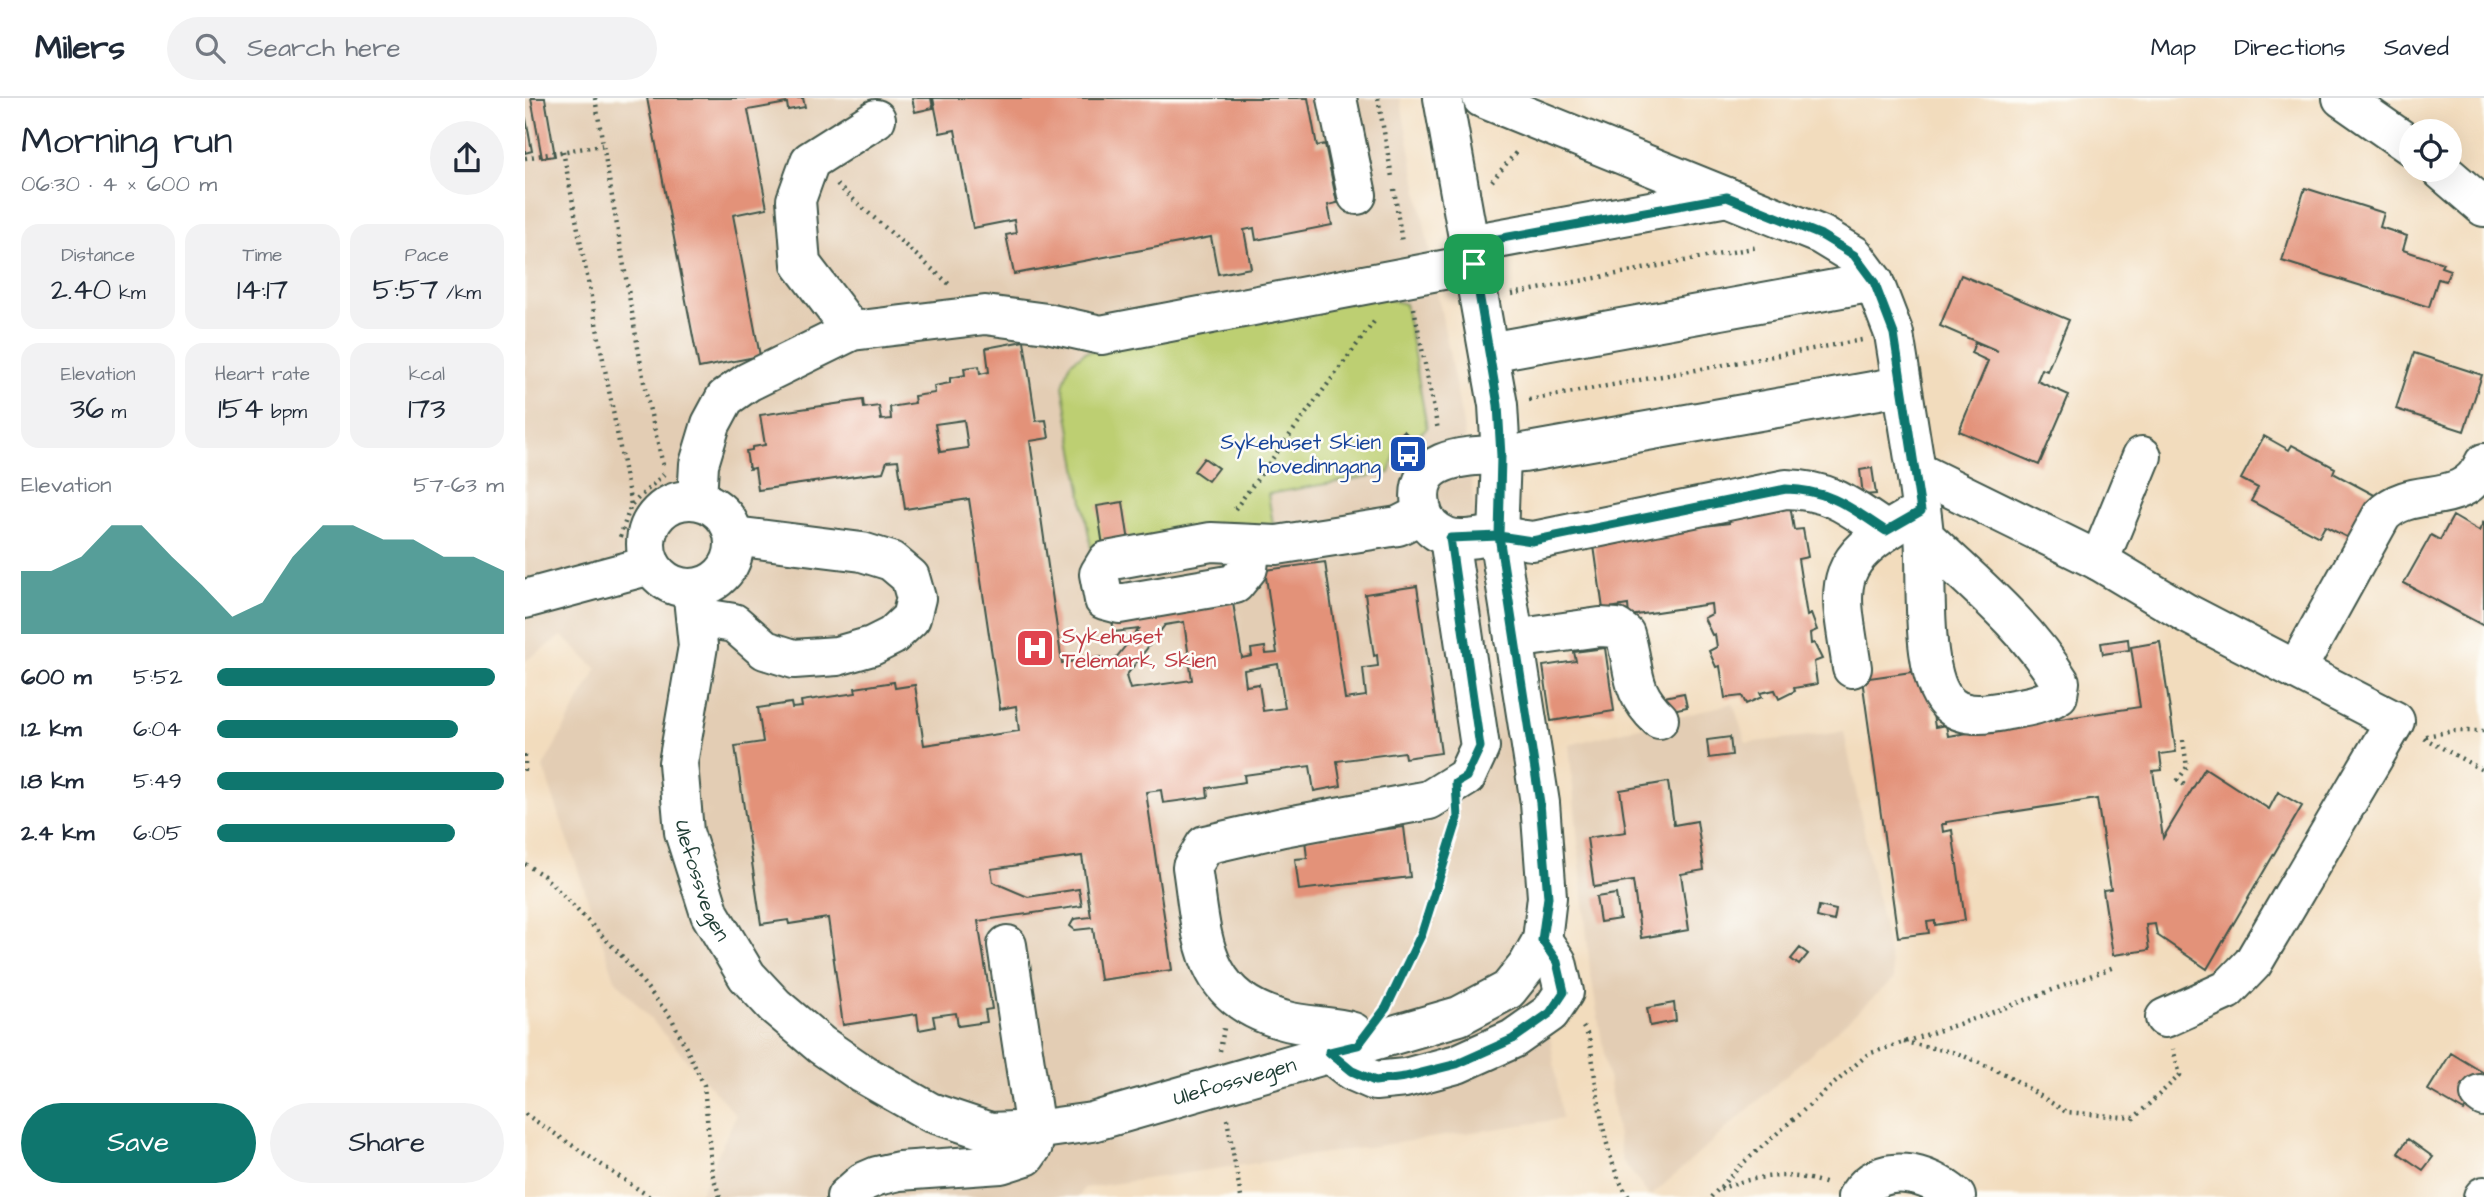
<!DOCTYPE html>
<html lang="en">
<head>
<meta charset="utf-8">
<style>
  body { margin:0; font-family:"Architects Daughter",sans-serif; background:#f2f2f3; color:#1f2937; height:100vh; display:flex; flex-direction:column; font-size:26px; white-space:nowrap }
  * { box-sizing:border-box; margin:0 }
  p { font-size:23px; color:#747a83 }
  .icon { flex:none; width:38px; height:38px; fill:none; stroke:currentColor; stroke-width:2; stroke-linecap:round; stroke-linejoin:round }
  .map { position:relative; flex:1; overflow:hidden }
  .panel { display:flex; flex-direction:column; background:#fff; width:525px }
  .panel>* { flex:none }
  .fabs { position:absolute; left:1874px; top:21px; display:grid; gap:14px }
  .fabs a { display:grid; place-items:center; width:63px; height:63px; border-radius:50%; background:#fff; box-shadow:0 7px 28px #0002; font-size:35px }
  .pin { position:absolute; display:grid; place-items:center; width:60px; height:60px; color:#fff; margin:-30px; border-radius:14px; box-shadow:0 4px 10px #0006 }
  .round { display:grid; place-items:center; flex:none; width:74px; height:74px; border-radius:37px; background:#f2f2f3 }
  .summary { display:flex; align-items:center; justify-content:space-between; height:119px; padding:0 21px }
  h1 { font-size:38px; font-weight:600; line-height:52px }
  .metrics { display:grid; grid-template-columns:repeat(3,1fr); gap:10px; height:119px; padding:7px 21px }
  .metrics div { display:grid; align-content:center; border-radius:18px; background:#f2f2f3; text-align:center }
  .metrics b { font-size:30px; font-weight:600 }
  .metrics small { font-size:19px; font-weight:400 }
  .metrics p { font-size:19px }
  .chart { height:196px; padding:14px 21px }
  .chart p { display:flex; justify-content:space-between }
  .chart svg { width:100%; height:126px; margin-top:7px; fill:#0f766e; opacity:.7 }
  .button { display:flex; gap:14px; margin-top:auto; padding:14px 21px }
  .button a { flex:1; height:80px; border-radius:42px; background:#0f766e; color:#fff; font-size:28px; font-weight:600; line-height:80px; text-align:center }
  .button a+a { background:#f2f2f3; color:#1f2937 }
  ul { padding:0 21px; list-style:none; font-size:23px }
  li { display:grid; grid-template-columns:112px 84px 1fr; align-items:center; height:52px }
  li i { height:18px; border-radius:9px; background:#0f766e }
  header { display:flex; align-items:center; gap:42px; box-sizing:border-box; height:98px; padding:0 35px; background:#fff; border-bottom:2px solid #e0e1e3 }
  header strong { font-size:33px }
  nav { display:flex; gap:38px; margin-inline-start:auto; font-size:24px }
  .search { width:490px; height:63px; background:#f2f2f3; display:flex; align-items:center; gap:18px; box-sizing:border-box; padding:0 24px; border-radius:38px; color:#747a83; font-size:26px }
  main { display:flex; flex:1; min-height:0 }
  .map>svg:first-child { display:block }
  .built { fill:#e3cdb4 }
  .green { fill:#bdcf72; stroke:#6e8653; stroke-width:2 }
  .building { fill:#e39279; fill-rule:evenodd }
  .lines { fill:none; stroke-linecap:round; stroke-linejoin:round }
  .minor-casing { stroke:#3f5549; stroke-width:42 }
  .path { stroke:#3f5549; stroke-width:4.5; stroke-dasharray:2 5; stroke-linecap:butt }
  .minor { stroke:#fff; stroke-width:38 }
  .route-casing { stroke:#fff; stroke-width:14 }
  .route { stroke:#0f766e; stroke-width:9 }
  .labels { text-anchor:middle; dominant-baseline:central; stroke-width:5; stroke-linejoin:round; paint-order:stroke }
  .transit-label { font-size:21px; fill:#164399; stroke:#fdfcf7; text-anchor:end }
  .health-label { font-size:21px; fill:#be3a42; stroke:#fdfcf7; text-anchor:start }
  .street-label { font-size:21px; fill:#1f3d34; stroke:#fdfcf7 }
</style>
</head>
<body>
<header>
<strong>Milers</strong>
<div class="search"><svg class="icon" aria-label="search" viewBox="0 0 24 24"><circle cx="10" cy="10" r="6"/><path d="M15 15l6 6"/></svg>Search here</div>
<nav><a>Map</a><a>Directions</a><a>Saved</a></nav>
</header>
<main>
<section class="panel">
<div class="summary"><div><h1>Morning run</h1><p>06:30 · 4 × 600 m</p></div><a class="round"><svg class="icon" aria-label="share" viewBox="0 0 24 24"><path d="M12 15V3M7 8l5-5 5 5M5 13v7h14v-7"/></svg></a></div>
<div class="metrics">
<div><p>Distance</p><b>2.40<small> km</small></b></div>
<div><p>Time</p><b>14:17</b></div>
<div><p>Pace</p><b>5:57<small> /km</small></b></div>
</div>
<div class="metrics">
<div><p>Elevation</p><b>36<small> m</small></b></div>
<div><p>Heart rate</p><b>154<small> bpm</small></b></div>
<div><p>kcal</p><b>173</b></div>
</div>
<div class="chart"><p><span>Elevation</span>57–63 m</p>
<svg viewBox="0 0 160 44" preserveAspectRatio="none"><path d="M0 44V22L10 22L20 17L30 6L40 6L50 17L60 27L70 38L80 33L90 17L100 6L110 6L120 11L130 11L140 17L150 17L160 22V44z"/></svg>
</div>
<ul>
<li><b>600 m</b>5:52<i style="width:97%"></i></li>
<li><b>1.2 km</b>6:04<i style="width:84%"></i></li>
<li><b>1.8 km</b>5:49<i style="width:100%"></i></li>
<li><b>2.4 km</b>6:05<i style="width:83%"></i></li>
</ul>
<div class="button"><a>Save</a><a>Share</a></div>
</section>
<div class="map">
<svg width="1959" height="1099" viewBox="0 0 1959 1099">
  <rect width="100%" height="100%" fill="#fdfcf7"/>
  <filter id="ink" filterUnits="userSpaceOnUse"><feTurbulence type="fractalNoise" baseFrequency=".0143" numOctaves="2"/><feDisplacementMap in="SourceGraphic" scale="14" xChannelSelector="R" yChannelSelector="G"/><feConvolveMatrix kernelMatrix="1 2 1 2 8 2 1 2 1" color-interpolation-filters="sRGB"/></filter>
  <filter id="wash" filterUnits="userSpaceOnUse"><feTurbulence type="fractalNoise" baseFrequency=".00686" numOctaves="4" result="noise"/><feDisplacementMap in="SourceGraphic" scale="28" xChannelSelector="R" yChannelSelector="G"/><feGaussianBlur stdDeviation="1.57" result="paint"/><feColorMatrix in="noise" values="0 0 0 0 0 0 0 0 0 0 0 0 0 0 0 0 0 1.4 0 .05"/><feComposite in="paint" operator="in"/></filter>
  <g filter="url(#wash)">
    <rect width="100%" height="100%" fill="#f2dcbd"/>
    <path class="built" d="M0,0H875L938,327L1037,1021L559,1090L554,1099H173L211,1017L90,881L18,669L72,571L37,538L0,563Z
      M1208,605L1221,645L1319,634L1369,881L1125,1099L1097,1062L1065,872L1044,647Z"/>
    <path class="green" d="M853,198L880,206L902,330L870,355L865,375L743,396L749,432L572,454L566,450L538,288L545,265L560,254Z"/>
    <g id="blocks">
      <path class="building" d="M6,0H20L30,58L17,60Z
        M122,0H278L280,9L263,12L262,5L223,12L242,110L208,117L235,258L174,270Z
        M387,0H406L408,10L390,14Z
        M408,0H783L792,48L800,46L812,105L803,107L807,127L731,142L729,130L719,132L726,170L693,176L686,139L489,176L481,137L491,135L489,122L448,130L430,32L415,35Z
        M1,21L7,53L0,55V22Z
        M1780,90L1859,115L1855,129L1882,138L1878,152L1918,165L1916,169L1925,172L1921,183L1913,181L1904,209L1757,163Z
        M1436,177L1544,222L1522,273L1517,271L1512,283L1544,297L1514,367L1434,333L1463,263L1446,255L1450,245L1473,253L1415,228Z
        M499,243L511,323L521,322L524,340L505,343L537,565L576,559L586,566L614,531L589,534L587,522L708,505L717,560L727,558L726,551L740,549L741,556L752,555L740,472L800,464L820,601L841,598L838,570L853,568L852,557L849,558L840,496L892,488L916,655L880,660L879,654L812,663L816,688L789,693L785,668L719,677L720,684L682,690L683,699L638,705L636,692L621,694L647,872L575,882L568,830L550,832L545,828L549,821L566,819L557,758L466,771L468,784L503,799L554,791L557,808L453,823L467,911L460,912L462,924L433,928L431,915L408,918L410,929L394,932L392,916L318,927L303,820L264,826L263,822L236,826L210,648L238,644L233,610L266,605L267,610L277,609L276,603L331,595L330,590L369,584L370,590L390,587L399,647L494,633L491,608L475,611L444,401L380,411L373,362L362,363L358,374L233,392L230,370L224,371L221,353L227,352V349L240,347L235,317L338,302L339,310L354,308L356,322L366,321L365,309L390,305L389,298L410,295L409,288L425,285V280L440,277L439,270L454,268L455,276L464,274L461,250ZM439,322L443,350L415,354L410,326ZM659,524L667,582L605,591L601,578L640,527ZM753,566L760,610L738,613L734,586L721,588L719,572Z
        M1889,255L1957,277L1939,333L1871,311Z
        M879,333L884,338L873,349L868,344Z
        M1739,338L1764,352L1767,347L1810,370L1808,375L1855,400L1831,444L1800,428L1794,439L1726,403L1733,390L1716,381Z
        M679,360L693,370L683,383L669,373Z
        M1347,370L1351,396L1338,397L1335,372Z
        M598,404L604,444L578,448L572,408Z
        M1265,407L1269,432L1278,431L1283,459L1273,461L1282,518L1286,516L1292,532L1285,535L1286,546L1289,545L1297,561L1289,564L1292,586L1269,590L1270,593L1254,601L1250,592L1235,595L1237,599L1221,606L1217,598L1200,600L1195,568L1191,569L1184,553L1192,549L1190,536L1187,537L1179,520L1187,516L1186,506L1104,518L1103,507L1078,511L1068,441L1204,425L1203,416Z
        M1928,418L1954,433L1959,423V528L1879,485L1906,437L1915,442Z
        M1603,541L1604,552L1578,556L1576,545Z
        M1635,544L1651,654L1635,656L1637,672L1628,673L1638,740L1680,670L1744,711L1753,694L1777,708L1682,871L1632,837L1630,826L1621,827L1624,852L1588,857L1578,792L1586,791L1572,701L1421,724V726H1417L1418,734L1427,732L1440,822L1410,827V823L1402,824L1404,835L1373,839L1337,581L1401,572L1410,629L1421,627L1423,638L1615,609L1606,549Z
        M1080,550L1089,613L1026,623L1018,568L1051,563L1049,554Z
        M1159,595L1162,609L1142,613L1139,599Z
        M1205,639L1207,657L1184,660L1182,642Z
        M1143,684L1149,727L1172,723L1179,772L1156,776L1164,832L1116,840L1108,783L1069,789L1062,740L1101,734L1095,692Z
        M879,729L885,779L774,792L770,761L782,760L780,741Z
        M1091,796L1095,821L1075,824L1071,799Z
        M1294,808L1311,812L1309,823L1292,819Z
        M1275,850L1283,856L1274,867L1266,861Z
        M1149,905L1151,923L1125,928L1122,910Z
        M1926,955L1959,975V980L1939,1013L1903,992Z
        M1883,1041L1908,1059L1898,1072L1873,1055Z"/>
    </g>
  </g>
  <g filter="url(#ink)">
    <use href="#blocks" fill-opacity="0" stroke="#3f5549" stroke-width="2"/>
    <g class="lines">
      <defs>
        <g id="minor">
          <path d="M812,0L832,97"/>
          <path d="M957,0L1296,137L1329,157L1349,184L1369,236L1391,373L1574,463L1661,515L1870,623L1728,865L1702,892L1640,920"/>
          <path d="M1817,0L1886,48"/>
          <path d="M1916,72L1959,109"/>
          <path d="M945,146L1202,99"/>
          <path d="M327,233L276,166L271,102L285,63L351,21"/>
          <path d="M964,254L1349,184"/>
          <path d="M1391,373C1394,394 1397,415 1399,437C1403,476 1393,583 1426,608C1441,620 1465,616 1483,612C1501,609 1517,607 1533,597L1535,584C1501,527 1447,484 1399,438"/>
          <path d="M172,402L174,366L186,326L200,300L223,284L327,233L460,217L522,225L576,237L949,166"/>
          <circle cx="165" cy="446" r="44"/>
          <path d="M1361,433C1325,409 1306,392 1261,391L1008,443C997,442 986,439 976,438C958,437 939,445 922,439C908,433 898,423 896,408C886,349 961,360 998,355L1376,288"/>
          <path d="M726,447L723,470L710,486L594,506L579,502L574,476L582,463L686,444L752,447L873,428L897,416"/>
          <path d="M1574,463L1617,358"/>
          <path id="s1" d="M167,490L173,548L153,665L159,734L185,816L222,878L250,908L296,947L338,976L405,1014L465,1034L510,1032L567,1024L934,918L983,892L1003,867L1017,842L1022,799L1015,705L973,438L976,358L973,307L918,0"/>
          <path d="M0,501L126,467"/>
          <path d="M172,519L209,525L240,552L269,561L312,558L347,548L367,538L386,520L391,500L385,479L366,463L337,454L209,438"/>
          <path d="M989,541L1075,529L1092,530L1100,536C1111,574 1103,591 1134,621"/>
          <path d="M1327,570C1315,489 1302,466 1382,421"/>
          <path d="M1771,572L1857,417C1888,385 1937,413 1959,365"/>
          <path d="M833,947L828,934C805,927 781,929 758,922C675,899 678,841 667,769L680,747L758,729L904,702L941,679L955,649L924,440"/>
          <path d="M804,955L827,973L850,983L880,980L932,966L988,941L1025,915L1039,894L1032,864L1017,842"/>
          <path d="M1955,996L1959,999"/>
          <path d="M321,1099L338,1084L352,1078L374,1073L476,1066L501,1058L508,1048L510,1032L482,847"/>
          <path d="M1332,1099C1355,1062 1403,1074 1431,1099"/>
          <path d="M1958,1099L1959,1098"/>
        </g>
      </defs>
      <use href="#minor" class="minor-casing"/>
      <path class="path" d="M70,0L121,296L138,367
        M853,0L867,79
        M38,53L106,407
        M0,60L77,47
        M967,83L993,52
        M312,87L424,186
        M869,91L877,145
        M987,196L1233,149
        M889,210L913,332
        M1004,302L1337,242
        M710,411L851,221
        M95,439L106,407L139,376
        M1901,638L1928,633H1959
        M1899,640L1959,673
        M1658,642L1662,669L1653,682L1662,689
        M0,657V676
        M0,766L19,778L96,857L147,921L179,987L187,1075L195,1099
        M864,904L897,835L932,726
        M1058,929L1064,939C1072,985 1077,1062 1104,1099
        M1379,944L1432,955L1482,977L1541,1014L1609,1020L1655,977L1648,951
        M695,953L699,930
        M0,1016L125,1099
        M702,1021L716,1099
        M1195,1091C1230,1077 1266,1073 1302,1086
        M1186,1099L1217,1066L1343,956L1455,919L1589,869"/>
      <use href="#minor" class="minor"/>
    </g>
  </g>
  <g class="lines" filter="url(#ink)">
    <defs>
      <path id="route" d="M949,166L973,307L976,358L974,438L925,440L955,649L941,679L931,685L933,720L897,835L861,910L833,947L804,954L827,973L850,983L880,979L932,966L988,941L1025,915L1039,894L1032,864L1017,842L1023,799L1015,705L974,438L1007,443L1261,391C1305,392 1326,410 1361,433L1396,413L1369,236L1349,184L1329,157L1296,137L1202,99L945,146L949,166"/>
    </defs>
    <use href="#route" class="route-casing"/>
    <use href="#route" class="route"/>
  </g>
  <defs>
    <symbol id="bus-square" viewBox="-11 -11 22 22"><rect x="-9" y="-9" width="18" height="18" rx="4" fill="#1a4fb4" stroke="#fdfcf7"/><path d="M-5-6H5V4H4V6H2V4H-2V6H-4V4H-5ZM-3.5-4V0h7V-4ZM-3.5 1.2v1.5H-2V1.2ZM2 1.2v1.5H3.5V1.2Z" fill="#fff"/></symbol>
    <symbol id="hospital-square" viewBox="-11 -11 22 22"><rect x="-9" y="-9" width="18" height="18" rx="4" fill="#e0444e" stroke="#fdfcf7"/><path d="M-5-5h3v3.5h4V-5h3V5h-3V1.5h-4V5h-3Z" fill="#fff"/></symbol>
  </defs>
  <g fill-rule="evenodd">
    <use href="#bus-square" x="861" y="334" width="44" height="44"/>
    <use href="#hospital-square" x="488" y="528" width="44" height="44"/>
  </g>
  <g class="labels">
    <g class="transit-label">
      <text x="856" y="344">Sykehuset Skien<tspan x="856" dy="24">hovedinngang</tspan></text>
    </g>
    <g class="health-label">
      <text x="537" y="538">Sykehuset<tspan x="537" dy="24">Telemark, Skien</tspan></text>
    </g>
    <g class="street-label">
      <text stroke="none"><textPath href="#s1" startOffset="298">Ulefossvegen</textPath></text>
      <text stroke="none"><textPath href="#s1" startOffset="948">Ulefossvegen</textPath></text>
    </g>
  </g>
</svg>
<div class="fabs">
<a><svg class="icon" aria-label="locate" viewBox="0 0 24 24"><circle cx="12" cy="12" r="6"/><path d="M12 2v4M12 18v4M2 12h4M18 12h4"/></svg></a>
</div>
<div class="pin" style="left:949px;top:166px;background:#1e9e55"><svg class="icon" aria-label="arrive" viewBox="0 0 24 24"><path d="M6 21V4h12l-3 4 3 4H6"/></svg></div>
</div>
</main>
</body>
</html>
